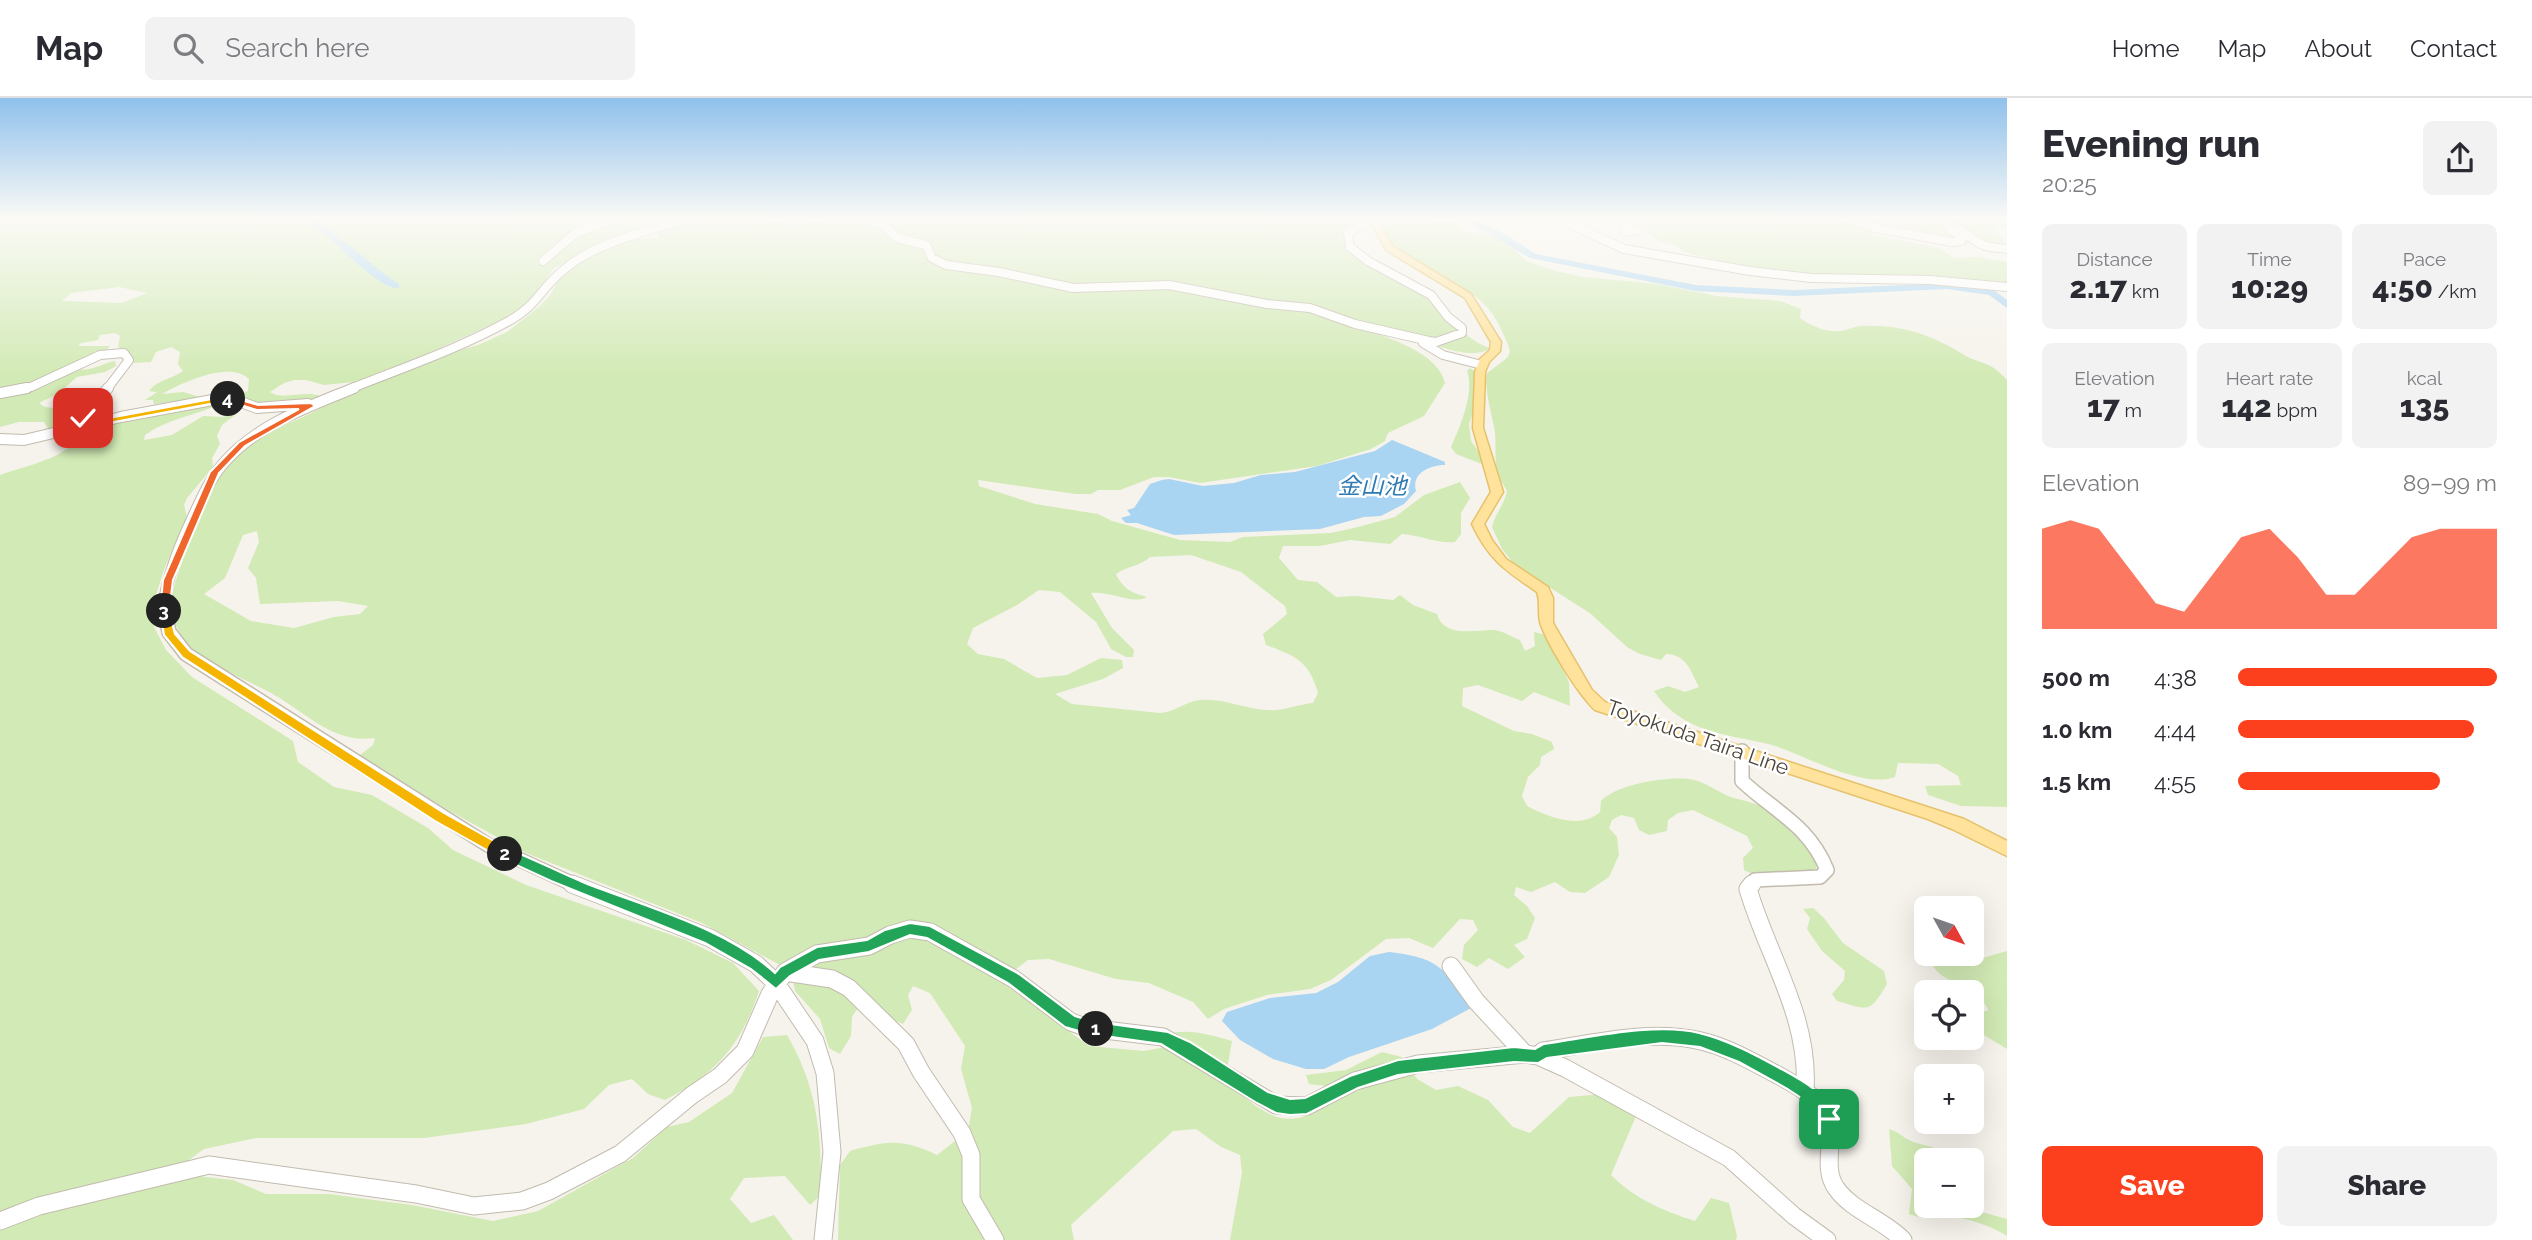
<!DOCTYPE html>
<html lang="en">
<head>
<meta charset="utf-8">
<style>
  body { margin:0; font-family:Raleway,"Noto Sans JP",sans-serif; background:#f2f2f3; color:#2b2b33; height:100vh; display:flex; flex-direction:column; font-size:26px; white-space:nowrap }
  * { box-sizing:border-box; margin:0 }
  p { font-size:23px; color:#7c7c81 }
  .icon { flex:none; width:38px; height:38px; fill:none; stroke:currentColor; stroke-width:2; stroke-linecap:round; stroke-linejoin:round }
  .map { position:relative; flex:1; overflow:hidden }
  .details { display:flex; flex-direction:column; background:#fff; width:525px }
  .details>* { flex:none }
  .needle { width:46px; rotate:130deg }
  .fabs { position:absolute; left:1914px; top:798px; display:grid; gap:14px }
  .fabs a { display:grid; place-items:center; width:70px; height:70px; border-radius:10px; background:#fff; box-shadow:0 7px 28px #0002; font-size:35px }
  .pin { position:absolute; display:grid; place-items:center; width:60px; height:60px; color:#fff; margin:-30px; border-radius:14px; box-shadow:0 4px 10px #0006 }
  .km { position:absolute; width:35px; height:35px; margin:-18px; border-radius:50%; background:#222; color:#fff; font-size:19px; line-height:35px; text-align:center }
  .round { display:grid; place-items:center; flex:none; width:74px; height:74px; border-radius:10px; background:#f2f2f3 }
  .head { display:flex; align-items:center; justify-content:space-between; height:119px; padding:0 35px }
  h1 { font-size:38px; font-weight:800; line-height:52px }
  .stats { display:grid; grid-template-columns:repeat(3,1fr); gap:10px; height:119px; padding:7px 35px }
  .stats div { display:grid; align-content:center; border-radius:10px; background:#f2f2f3; text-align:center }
  .stats b { font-size:30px; font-weight:800 }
  .stats small { font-size:19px; font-weight:400 }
  .stats p { font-size:19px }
  .chart { height:196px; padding:14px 35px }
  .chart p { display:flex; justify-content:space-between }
  .chart svg { width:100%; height:126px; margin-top:7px; fill:#fc3f1d; opacity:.7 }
  .primary-button { display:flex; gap:14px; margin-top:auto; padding:14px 35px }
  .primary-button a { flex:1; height:80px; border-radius:10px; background:#fc3f1d; color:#fff; font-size:28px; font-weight:800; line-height:80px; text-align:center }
  .primary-button a+a { background:#f2f2f3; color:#2b2b33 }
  ul { padding:0 35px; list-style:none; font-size:23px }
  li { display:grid; grid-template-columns:112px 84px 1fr; align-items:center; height:52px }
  li i { height:18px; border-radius:9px; background:#fc3f1d }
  header { display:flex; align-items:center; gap:42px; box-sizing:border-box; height:98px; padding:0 35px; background:#fff; border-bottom:2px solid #e1e1e2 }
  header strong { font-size:33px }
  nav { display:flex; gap:38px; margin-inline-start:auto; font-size:24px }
  .search { width:490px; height:63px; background:#f2f2f3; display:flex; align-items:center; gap:18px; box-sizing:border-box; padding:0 24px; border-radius:10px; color:#7c7c81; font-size:26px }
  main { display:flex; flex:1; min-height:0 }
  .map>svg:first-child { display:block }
  .green { fill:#d2eab5; fill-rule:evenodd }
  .water { fill:#a9d4f2 }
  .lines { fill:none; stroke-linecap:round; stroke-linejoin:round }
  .river { fill:#a9d4f2; fill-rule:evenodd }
  .minor-far3-casing { stroke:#c2bbae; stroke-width:10 }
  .minor-far2-casing { stroke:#c2bbae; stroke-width:12 }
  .minor-far1-casing { stroke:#c2bbae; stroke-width:16 }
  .minor-casing { stroke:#c2bbae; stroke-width:19 }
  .major-casing { stroke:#e6c16a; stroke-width:3 }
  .minor-far3 { stroke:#fff; stroke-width:8 }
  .minor-far2 { stroke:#fff; stroke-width:10 }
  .minor-far1 { stroke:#fff; stroke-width:13 }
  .minor { stroke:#fff; stroke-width:17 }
  .major { fill:#ffe39c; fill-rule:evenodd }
  .split-1 { fill:#22a559; stroke:#fff; stroke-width:2 }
  .split-2 { fill:#22a559; stroke:#fff; stroke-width:2 }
  .split-3 { fill:#f5b400; stroke:#fff; stroke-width:2 }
  .split-4 { fill:#f0652b; stroke:#fff; stroke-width:2 }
  .split-5 { fill:#f5b400; stroke:#fff; stroke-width:2 }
  .labels { text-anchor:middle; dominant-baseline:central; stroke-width:5; stroke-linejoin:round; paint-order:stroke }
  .street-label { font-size:21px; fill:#4b4439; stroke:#fff }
  .water-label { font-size:23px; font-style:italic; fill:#2e7ab2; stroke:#fff }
</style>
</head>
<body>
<header>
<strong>Map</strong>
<div class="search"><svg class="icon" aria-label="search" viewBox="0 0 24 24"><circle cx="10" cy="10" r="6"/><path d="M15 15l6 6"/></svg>Search here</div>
<nav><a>Home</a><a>Map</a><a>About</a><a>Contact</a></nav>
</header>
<main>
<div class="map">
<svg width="2007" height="1142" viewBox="0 0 2007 1142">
  <rect width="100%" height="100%" fill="#f6f3ec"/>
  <path class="green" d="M0,120H682L599,148L554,170L533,201L515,216L429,255L363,283L324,287L306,282H294L284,285L270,294C283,303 305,292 320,298L317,303L290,306L287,302C260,303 260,308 232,299L248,293L249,281C230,262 181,285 162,296L183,294L204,300L154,306L153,302H145L157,294L149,293C157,282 172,281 183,273L178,266L180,254L171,249L156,254L151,264L134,265L129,256L118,249L120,238L115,235L100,237L98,242L81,245L78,248H110L105,254L79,271C90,274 103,265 115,263L116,268L105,274L77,279L59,295L39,305L45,309L80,313L61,329L49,332L44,324H19L0,329ZM119,189L147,195L122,205L62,203L71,195Z
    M697,120H1364L1350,129L1345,137L1346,144C1373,161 1405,177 1430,198C1451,217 1464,243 1491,250C1470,264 1433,245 1411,239C1398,236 1385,235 1372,233C1397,244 1438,256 1445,285L1424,318L1388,335L1385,343L1371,351L1317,368L1200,385L1169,379H1154L1120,392H1098L1091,396H1076L978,382L979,388L1035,406L1098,416L1112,423L1180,442L1230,444L1243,439L1331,435L1358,429L1395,419L1424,397L1460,384L1470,400L1461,415V436L1455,444C1437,446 1420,437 1402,436L1390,446L1350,442L1320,448H1283L1279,460L1298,482L1317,484L1336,499L1356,498L1393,502L1400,497L1413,507L1437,516C1444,540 1475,532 1493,532C1501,532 1512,539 1520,542L1525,553L1535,548L1534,534L1546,537L1569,584L1570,608L1534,594L1522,603L1478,587L1463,590L1462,608L1514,633L1532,636L1552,644L1554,651L1541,659L1540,667L1528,679L1522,698L1527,708C1548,719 1580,732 1600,714L1601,703C1617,686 1671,677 1694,682C1708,685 1720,696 1734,700C1754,705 1776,711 1792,726C1802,736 1810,751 1818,762L1816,771C1796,777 1762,783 1744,772L1743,760L1753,750L1747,738L1693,712L1678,715L1668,722L1667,733L1649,737L1639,732L1634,720L1621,717L1612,722L1609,730L1617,739L1619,757L1609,779L1585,795L1570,794L1555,784L1531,794L1516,789L1514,797L1527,808L1535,820L1527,841L1514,847L1525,859L1508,871L1489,860L1477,869L1462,861L1464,847L1478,832L1473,822L1460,821L1433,850L1409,840L1386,841L1331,882L1310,891L1267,897L1224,911L1208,921L1193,904L1149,885L1116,881L1049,861L1028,862L1012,874L1006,887L1089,948L1144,953L1165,949L1171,935C1192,931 1211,937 1232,943L1225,983C1269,1019 1285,1038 1337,1000L1326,988L1309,986L1306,977L1346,972L1382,954L1402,959L1417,981L1436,992L1458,988L1488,1002L1513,1029L1530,1035L1569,999L1603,996L1636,1018L1611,1077C1635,1101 1664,1113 1695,1123L1711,1100L1729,1105L1737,1138L1736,1142H1230L1242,1075L1240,1057L1221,1049L1196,1031L1173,1033L1071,1127L1074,1142H838L840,1067L850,1053C888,1043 900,1040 937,1057L968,1033L972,1010L961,971L965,948L930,895L913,888L908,897L912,912L903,926L859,908L852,919L851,938L840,956L829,950L820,921L795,893L793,883L805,857L780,867L702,825L526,755L446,711L360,657L373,647L375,640C332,646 306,614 271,595C247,582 201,564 185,543C177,532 170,517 171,503C173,480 212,383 227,365C232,359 240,352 247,347C271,329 302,323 327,306L449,255L478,247L507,234L540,208L551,196L559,180L578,165L634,141L658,140V133ZM257,433L259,444L248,470L256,480L260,506L338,503L368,508L360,516L334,519L294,530L251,523L204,496L225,480L243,437ZM1191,457L1241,474L1285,508L1287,516L1263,536L1266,547C1296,558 1309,563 1318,595L1313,605C1300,606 1288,611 1276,612C1250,614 1226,600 1201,602C1186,603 1175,614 1160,615L1072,606L1055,596L1103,581L1123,570L1122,562L1101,560L1067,577L1037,580L1004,561L978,556L967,546L973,530L1017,507L1039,492L1060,494L1096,524L1111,551L1126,559H1133L1134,552L1112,530L1091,495C1110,493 1134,507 1147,499C1132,495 1123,491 1116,476C1127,468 1141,468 1150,459Z
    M1387,120H1425L1455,125L1465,133L1489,137L1507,145L1526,163L1555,173L1583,179L1657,186L1717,198L1781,203L1801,211L1800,220C1810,228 1828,235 1841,233C1848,232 1855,228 1862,228C1899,226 1930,236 1961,255C1981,268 1987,260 2007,282V709L1961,708L1928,697L1925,688L1961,687L1958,678L1938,666L1898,665L1895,679C1860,691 1806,657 1772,647C1749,641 1722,638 1699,629C1680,621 1665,610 1654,593L1668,588L1685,594L1699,589C1690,572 1687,557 1666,556L1661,562L1640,556L1627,549L1591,516L1515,467L1502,451L1492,429C1495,415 1504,408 1507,393C1504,387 1499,380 1497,374C1494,359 1497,343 1494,329C1491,313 1484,290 1487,275C1515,254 1514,260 1500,229C1480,184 1427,179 1393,149C1387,144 1383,133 1380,126Z
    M1627,120H2007V129H1992L2001,138L2007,150L1977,144L1964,146L1952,136L1936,138L1877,133L1873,137L1939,150L1955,160L1977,159L2007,164V187L1839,179L1759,172L1688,155L1671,146L1659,143L1639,127L1627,124Z
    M1470,270L1476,274L1474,312L1469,326L1471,343L1481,357L1482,366L1456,356L1451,349C1460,329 1475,294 1467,273Z
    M211,306L213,309C189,319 168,321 145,337L144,342L172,337L203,318L223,319L239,314L222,327L217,338L220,346L212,360L213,369L187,400L184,407L187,419L165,469L152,509L154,529L166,552L192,579L293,643L298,664L334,689L372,697L428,730L453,752L526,787L686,842L733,865L759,893C741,948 715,976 665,1002L648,996L632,981L609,987L584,1011L526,1026L424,1040H256L204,1051L186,1064L196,1078L233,1082L266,1096H329L412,1107L493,1123L538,1113L633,1060L667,1029L689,1024L732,995L763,939L787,937C817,988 823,1039 820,1098L810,1107L785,1078L744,1080L730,1101L751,1125L774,1117L793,1142H0V377C21,369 49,364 67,351C77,343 78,335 90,329Z
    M1813,810L1823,819L1843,845L1884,873L1887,886C1869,916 1869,912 1837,903L1832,896L1844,882L1845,873L1822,853L1807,831L1810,820L1803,811Z
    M2007,853V951L1972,930V916L1976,917L1988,912C1977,884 1946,889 1933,868L1939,864L1972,863Z
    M1889,1031C1899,1034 1901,1038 1909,1042C1920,1048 1931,1046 1941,1054L1926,1063L1927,1108H1960L2007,1121V1138C1993,1128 1959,1117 1942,1118C1924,1120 1928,1122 1909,1116L1912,1091L1892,1068Z"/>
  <path class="water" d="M1392,342L1445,364V367C1430,367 1411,375 1416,393L1404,406L1381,418L1364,419L1320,431L1174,437L1137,425H1126L1121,420L1131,417L1127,412L1134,410L1150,386L1162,382L1169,381L1203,388L1234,385L1261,377L1295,374L1375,353Z
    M1389,854C1440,860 1443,870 1473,909L1432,931L1349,959L1324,971H1306L1273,961L1240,942L1222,923L1227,914L1270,900L1316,895L1338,884L1370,858Z"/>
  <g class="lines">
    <path class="river" d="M300,120C326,120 373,171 399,186V190C379,191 344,152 328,139C319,132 308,127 300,120Z
      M1461,120H1471L1501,134L1536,156L1696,187L1794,192L1947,185L1995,193L2007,202V210L1989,197L1947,191L1794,198L1696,193L1530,160Z"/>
    <defs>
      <path id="minor-far3" d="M770,120L799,123L819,120
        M868,120L884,128L897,140L926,147L932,160L946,167L999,174L1073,190L1169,187L1267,206L1310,210L1355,226L1429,243L1436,244L1462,235V230L1448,219L1431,197L1368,163L1350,149L1348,135L1373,120
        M1432,120H1468
        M1557,120L1624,151L1750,173L1811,180L1930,182L2007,189
        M1611,120L1637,132L1625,134
        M1844,120L1876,130L1952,144L1961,143V139L1947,129C1964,130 1969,141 1983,147C1991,150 1999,150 2007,151
        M543,163L576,135L610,123L609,120
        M1423,245L1443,257L1482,267
        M18,291L31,289L100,257L124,255L129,262L107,291
        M350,291C402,270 458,251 507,224C537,208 539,193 561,174C594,144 647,134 688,120"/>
      <path id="minor-far2" d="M0,295L27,290
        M82,328L83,320L108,290
        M0,341L24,342L121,319L218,301H233L257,310L308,306
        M163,509C167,479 178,451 191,423C200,404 208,384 222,367C255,327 308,309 354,290"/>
      <path id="minor-far1" d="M164,508L169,534L186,556L488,747L577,788
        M1742,653V683C1775,714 1809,727 1827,772L1820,779L1755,782L1751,788"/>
      <path id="minor" d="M572,786L710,840L756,866L776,885L815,943L825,975L832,1054L823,1142
        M1752,786L1748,791C1768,859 1810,919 1805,993
        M1451,868L1476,903L1525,956
        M785,874L832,881L849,890L906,946L921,974L962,1035L971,1057V1101L995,1142
        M1538,958L1543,953C1595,945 1649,931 1701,943C1727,949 1751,963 1774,975C1792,985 1813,995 1824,1013C1839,1037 1820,1067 1836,1090C1852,1113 1884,1122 1903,1142
        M0,1123L39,1108L209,1067L416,1096L474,1108L522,1103L549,1093L620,1056L692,997L720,978L745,953L770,896L785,874L817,856L869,848L890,837L910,831L930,834L1014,881L1071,924L1088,930L1163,939L1276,1007L1307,1008L1355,983L1418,966L1525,956L1538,958L1565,970L1729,1060L1794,1118L1827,1142"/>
      <path id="major" d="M1369,120H1377L1392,148L1471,196L1501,244L1500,253L1489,264L1485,274L1483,330L1503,394L1484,426L1492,442L1506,461L1548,489L1553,500V525L1592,592L1605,604L1964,721L2007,743V758L1952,731L1928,721L1595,612C1578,596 1549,549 1541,527C1537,517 1541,505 1537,494C1505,472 1489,462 1472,426L1491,394L1473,330L1475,274L1480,261L1490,252L1491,244L1465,200L1386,152Z"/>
    </defs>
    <use href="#minor-far3" class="minor-far3-casing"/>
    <use href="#minor-far2" class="minor-far2-casing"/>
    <use href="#minor-far1" class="minor-far1-casing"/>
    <use href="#minor" class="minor-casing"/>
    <use href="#major" class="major-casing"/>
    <use href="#minor-far3" class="minor-far3"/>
    <use href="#minor-far2" class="minor-far2"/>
    <use href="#minor-far1" class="minor-far1"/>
    <use href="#minor" class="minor"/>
    <use href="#major" class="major"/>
  </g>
  <linearGradient id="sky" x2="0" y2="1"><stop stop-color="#8fc1ec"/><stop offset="0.43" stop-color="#fbfaf6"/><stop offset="1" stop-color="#fbfaf6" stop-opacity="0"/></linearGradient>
  <rect width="2007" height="280" fill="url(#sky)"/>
  <path class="split-1" d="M1096,924L1168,934L1190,944L1268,994L1290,1001L1305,1000L1350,978L1398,962L1514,949L1535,951L1544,946C1588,940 1656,924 1699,935C1728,942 1756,957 1783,972C1805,984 1827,996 1837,1021L1835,1026L1829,1029L1824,1026L1809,1005L1786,990L1739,964L1700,949L1662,945L1547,960L1538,965L1514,964L1398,977L1358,990L1307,1016L1290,1017L1276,1015L1257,1005L1161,946L1091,936L1089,931L1091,926Z"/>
  <path class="split-2" d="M505,750C532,760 558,774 585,785C646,809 726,830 775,875L780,869L817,849L867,842L885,832L910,825L930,828L1019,876L1075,918L1102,926L1104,931L1102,936L1096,938L1065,929L1008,885L927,840L910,837L869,854L819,862L790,878L776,891L751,871L705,845L551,783L501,760V752Z"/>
  <path class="split-3" d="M160,510H168L175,536L190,553L444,715L510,752V760H501L435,723L182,559L164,537Z"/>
  <path class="split-4" d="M228,298L258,307L311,305L315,308L245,348L219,375L173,482L169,513L160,515L163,482L210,374L239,344L299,311L257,312L225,302Z"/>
  <path class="split-5" d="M228,298L231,302L82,330L78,328L79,320L83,317L87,320V324Z"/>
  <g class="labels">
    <g class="street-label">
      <text transform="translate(1698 639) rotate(19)">Toyokuda Taira Line</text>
    </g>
    <g class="water-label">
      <text x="1372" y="387">金山池</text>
    </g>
  </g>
</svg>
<div class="fabs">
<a><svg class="needle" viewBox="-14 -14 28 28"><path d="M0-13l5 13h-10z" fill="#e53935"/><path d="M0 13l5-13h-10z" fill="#7c7c81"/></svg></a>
<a><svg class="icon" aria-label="locate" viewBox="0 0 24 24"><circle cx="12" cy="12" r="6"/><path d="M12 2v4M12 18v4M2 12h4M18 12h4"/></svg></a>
<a>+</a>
<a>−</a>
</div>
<div class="pin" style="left:1829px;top:1021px;background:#1e9e55"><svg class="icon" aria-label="arrive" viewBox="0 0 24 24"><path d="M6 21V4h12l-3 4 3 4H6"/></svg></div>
<div class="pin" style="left:83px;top:320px;background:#d93025"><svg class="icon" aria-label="check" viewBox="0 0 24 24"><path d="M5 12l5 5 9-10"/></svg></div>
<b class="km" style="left:1096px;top:931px">1</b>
<b class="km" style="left:505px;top:756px">2</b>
<b class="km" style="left:164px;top:513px">3</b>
<b class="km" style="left:228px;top:301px">4</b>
</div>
<section class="details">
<div class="head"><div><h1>Evening run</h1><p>20:25</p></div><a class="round"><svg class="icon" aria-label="share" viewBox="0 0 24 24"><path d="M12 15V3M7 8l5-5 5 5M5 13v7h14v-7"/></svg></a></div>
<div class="stats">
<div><p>Distance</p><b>2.17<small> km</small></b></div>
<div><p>Time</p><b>10:29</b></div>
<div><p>Pace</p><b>4:50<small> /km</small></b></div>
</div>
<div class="stats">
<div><p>Elevation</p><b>17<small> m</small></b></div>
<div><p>Heart rate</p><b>142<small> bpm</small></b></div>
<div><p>kcal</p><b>135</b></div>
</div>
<div class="chart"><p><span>Elevation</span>89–99 m</p>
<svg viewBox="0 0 160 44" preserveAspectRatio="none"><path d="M0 44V9L10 6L20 9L30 22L40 35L50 38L60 25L70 12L80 9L90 19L100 32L110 32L120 22L130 12L140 9L150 9L160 9V44z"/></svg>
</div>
<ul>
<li><b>500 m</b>4:38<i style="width:100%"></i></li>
<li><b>1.0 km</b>4:44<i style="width:91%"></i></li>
<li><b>1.5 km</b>4:55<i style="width:78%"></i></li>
</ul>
<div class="primary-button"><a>Save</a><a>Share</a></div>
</section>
</main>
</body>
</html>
